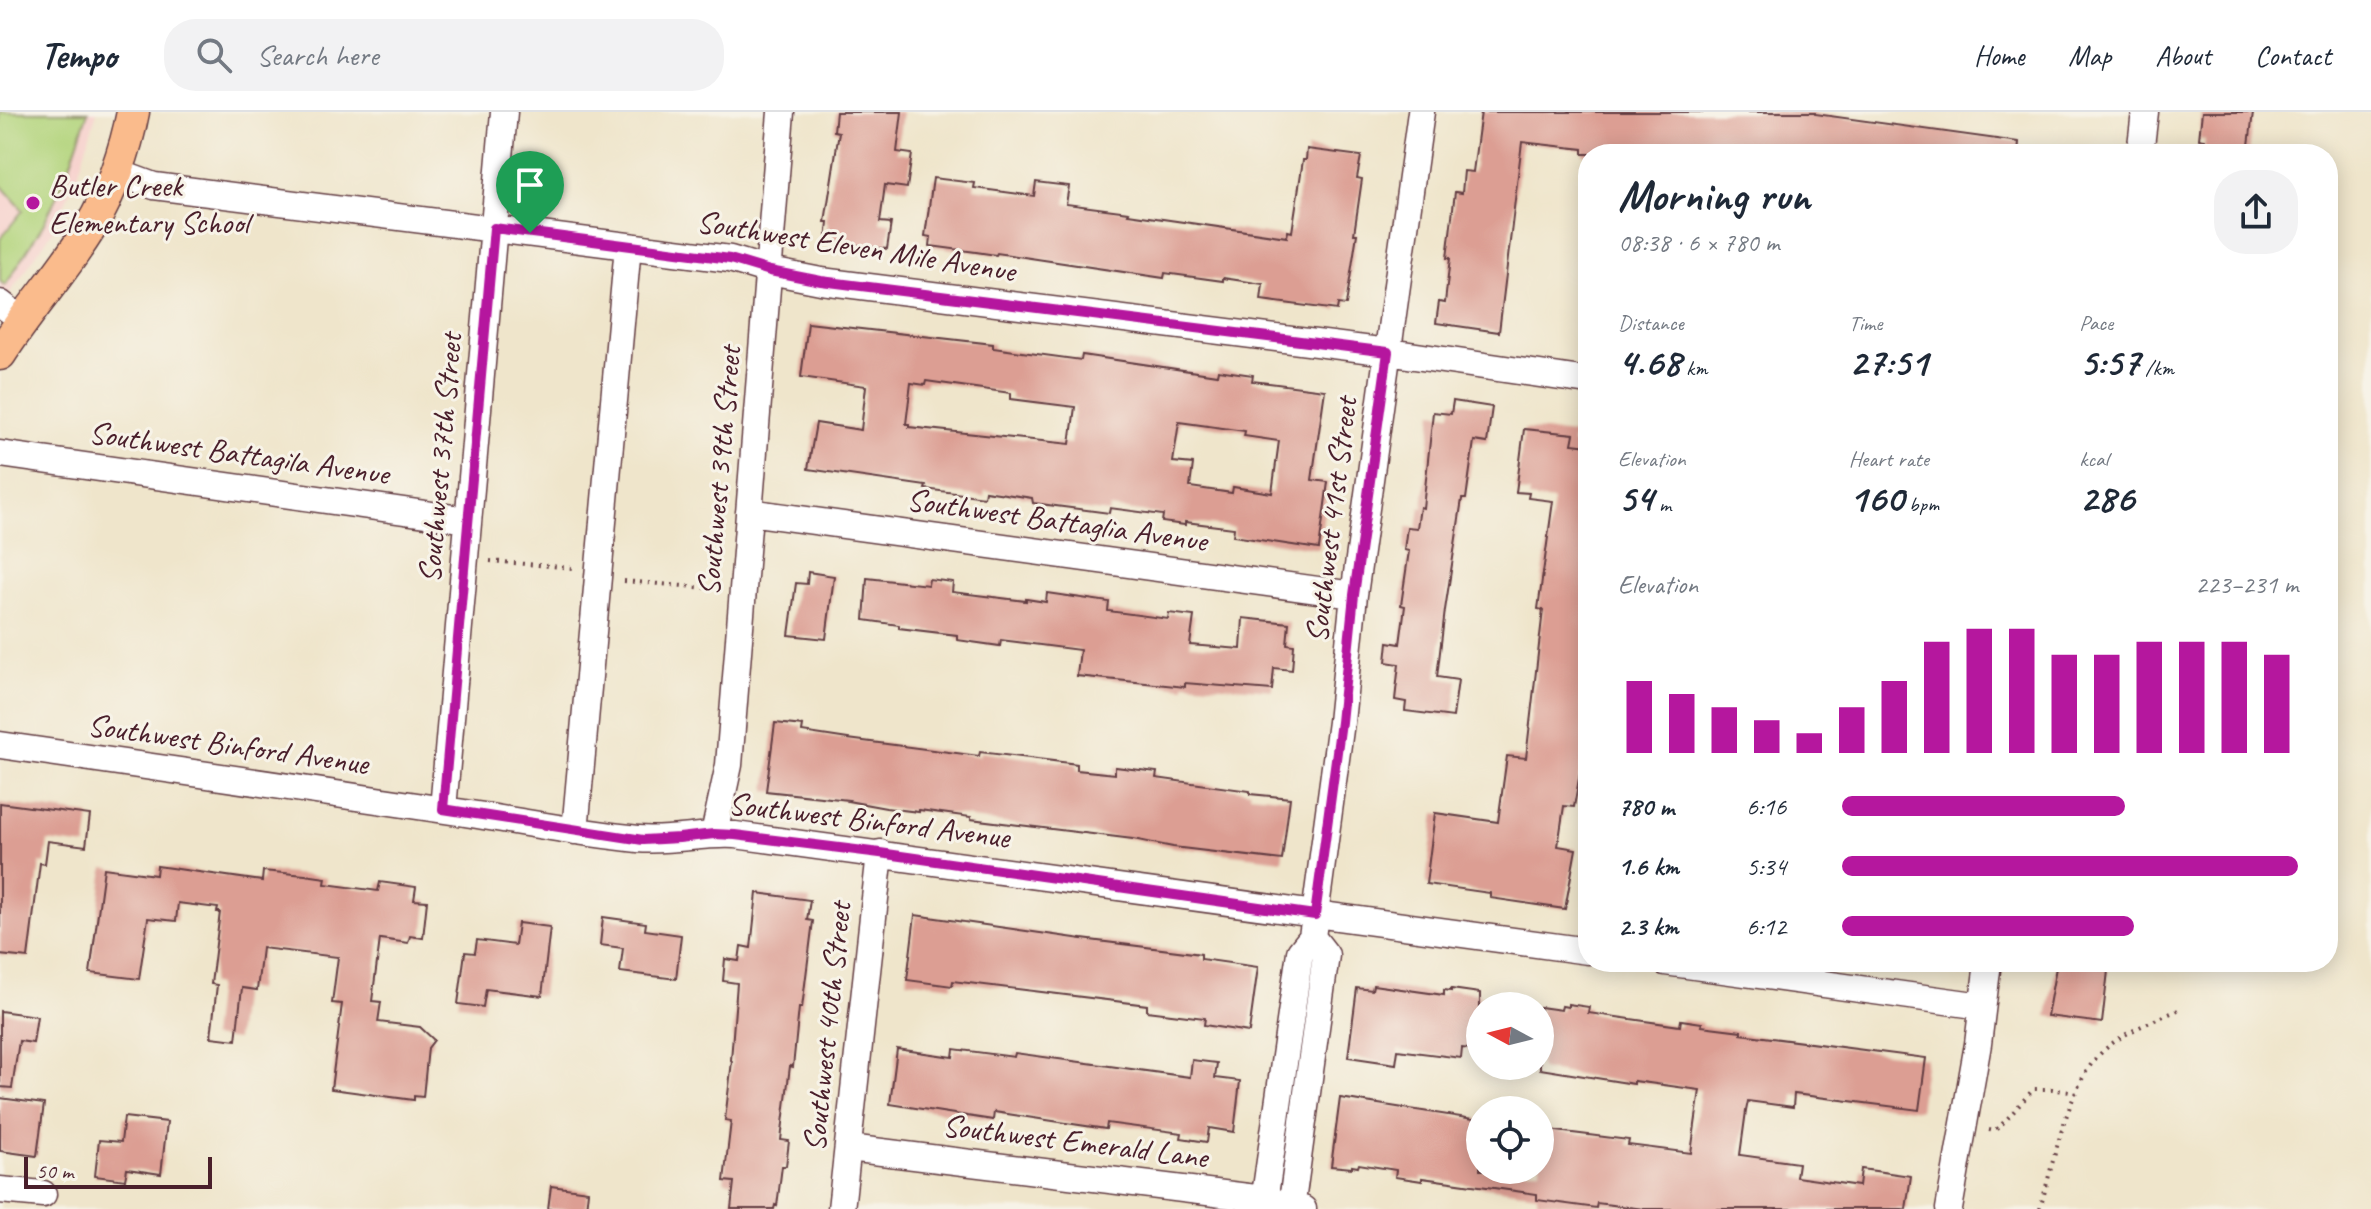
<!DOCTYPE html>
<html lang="en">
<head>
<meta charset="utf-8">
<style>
  body { margin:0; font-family:Caveat,sans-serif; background:#f2f2f3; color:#1f2937; height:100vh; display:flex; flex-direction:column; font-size:30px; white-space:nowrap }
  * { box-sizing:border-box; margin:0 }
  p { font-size:26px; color:#747a83 }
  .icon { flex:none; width:44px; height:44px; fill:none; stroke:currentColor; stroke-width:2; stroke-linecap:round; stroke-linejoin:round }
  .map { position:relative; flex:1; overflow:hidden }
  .details { position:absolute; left:1578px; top:32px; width:760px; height:828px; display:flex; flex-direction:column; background:#fff; border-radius:32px; box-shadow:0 4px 20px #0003 }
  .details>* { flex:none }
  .needle { width:52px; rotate:277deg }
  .tools { position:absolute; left:1466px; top:880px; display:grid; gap:16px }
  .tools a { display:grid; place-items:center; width:88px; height:88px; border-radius:50%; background:#fff; box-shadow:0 4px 20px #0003; font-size:40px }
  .scale { position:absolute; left:24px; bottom:20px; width:188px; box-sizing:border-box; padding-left:8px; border:4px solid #4a1f2b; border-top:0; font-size:22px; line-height:28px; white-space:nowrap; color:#4a1f2b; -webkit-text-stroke:6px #f7f3e8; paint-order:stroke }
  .pin { position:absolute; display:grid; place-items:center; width:68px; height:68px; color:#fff; margin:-82px -34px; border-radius:50% 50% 50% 0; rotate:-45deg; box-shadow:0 0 8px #0007 }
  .pin .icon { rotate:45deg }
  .round { display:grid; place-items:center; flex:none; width:84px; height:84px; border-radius:32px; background:#f2f2f3 }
  .headline { display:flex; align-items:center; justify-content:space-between; height:136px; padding:0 40px }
  h1 { font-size:44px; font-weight:600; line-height:60px }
  .figures { display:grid; grid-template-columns:repeat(3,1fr); gap:12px; height:136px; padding:8px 40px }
  .figures div { display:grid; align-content:center }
  .figures b { font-size:40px; font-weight:600 }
  .figures small { font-size:22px; font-weight:400 }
  .figures p { font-size:22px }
  .chart { height:224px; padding:16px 40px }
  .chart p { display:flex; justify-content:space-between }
  .chart svg { width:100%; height:144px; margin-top:8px; stroke:#b5179e; stroke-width:6 }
  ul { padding:0 40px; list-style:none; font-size:26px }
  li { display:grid; grid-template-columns:128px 96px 1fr; align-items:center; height:60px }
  li i { height:20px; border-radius:10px; background:#b5179e }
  header { display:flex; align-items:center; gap:48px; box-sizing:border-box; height:112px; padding:0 40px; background:#fff; border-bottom:2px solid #e0e1e3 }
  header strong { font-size:38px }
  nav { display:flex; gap:44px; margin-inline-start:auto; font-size:28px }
  .search { width:560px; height:72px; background:#f2f2f3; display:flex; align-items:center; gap:20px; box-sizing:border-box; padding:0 28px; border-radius:32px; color:#747a83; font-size:30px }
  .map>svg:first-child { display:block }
  .built { fill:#f7d0cc }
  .green { fill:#b2d47c; stroke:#7e7a54; stroke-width:2 }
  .building { fill:#dc9e93; fill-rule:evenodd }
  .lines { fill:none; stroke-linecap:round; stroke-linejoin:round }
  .minor-casing { stroke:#633d43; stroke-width:29 }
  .major-casing { stroke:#633d43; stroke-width:35 }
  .path { stroke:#633d43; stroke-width:4; stroke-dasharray:2 6; stroke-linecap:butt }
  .minor { stroke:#fff; stroke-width:26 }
  .major { stroke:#fabb8c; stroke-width:32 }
  .route-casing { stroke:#fff; stroke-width:16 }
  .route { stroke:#b5179e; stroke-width:10 }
  .poi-dot { fill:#b5179e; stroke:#f7f3e8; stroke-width:3 }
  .labels { text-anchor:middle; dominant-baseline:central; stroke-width:6; stroke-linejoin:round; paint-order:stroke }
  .poi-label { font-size:32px; fill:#4a1f2b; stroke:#f7f3e8; text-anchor:start }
  .street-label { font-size:32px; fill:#4a1f2b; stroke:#f7f3e8 }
</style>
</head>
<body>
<header>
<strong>Tempo</strong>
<div class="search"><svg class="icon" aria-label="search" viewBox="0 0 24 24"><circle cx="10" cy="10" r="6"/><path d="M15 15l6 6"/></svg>Search here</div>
<nav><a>Home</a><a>Map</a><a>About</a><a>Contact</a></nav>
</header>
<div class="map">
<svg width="2371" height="1097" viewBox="0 0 2371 1097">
  <rect width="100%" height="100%" fill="#f7f3e8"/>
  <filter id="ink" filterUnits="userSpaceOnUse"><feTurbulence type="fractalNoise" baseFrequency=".0125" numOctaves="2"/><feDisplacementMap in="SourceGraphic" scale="16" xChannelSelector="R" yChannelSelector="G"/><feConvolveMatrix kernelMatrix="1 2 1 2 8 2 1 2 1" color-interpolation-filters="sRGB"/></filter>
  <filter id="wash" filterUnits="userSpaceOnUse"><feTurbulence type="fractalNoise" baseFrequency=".006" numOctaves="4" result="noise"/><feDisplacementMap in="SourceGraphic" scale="32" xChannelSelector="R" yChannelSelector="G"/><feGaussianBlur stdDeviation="1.8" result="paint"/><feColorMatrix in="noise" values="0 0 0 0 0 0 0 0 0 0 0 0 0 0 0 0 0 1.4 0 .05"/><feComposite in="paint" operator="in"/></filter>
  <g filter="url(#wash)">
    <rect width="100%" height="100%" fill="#efe5cb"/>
    <path class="built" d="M0,0H97L78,62L52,120L0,195Z"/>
    <path class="green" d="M0,0H88L66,65L43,113L5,174L0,169V127L23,98L0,72Z"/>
    <g id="blocks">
      <path class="building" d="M836,0H902L897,40L912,42L907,76L885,73L880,110L891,111L887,137L826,129L828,110H825L839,20L834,19Z
        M1481,0H1815V2L2019,30L2018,42H1583V37L1522,30L1499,220L1436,211L1439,190L1445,191L1450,146H1447L1455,80L1462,81L1464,59L1473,60Z
        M2202,0H2253L2248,42H2203L2205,28L2199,27Z
        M1307,37L1361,44L1357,66L1362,67L1354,122H1357L1346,193L1338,192L1337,198L1261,188L1263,172L1223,166V169L1165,161L1164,166L997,141L996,143L976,140L930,134L931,125L925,124L933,66L975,71L974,76L1034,84L1036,70L1069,74L1066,92L1129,100L1128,102L1287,125L1288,119L1292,120L1303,48H1306Z
        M808,211L993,232V236L1081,248L1082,243L1217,263L1218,258L1253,263L1252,269L1325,278L1312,368L1328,370L1319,437L1233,424L1234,416L1185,410V413L1162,410L1163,403L1110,396L1109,401L1033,391L1032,386L985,379L984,385L925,377L926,374L808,357L816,311L861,318L866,274L801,265ZM926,269L1011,281V287L1075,295L1070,332L909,315V312H906L911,271L925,273ZM1179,310L1245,319L1244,324L1279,329L1272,381L1233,375L1232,381L1190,375L1193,352L1173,350Z
        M1453,289L1492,295L1487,331L1474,329L1466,387H1462L1445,498L1437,565L1458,568L1453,605L1405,599L1406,590L1395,588L1399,552L1386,550L1388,530L1400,532L1405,494L1401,493L1409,439L1404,438L1407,415L1417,416L1420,395L1423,396L1433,300L1451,302Z
        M1524,317L1574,322L1572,332L1588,334V575L1584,611L1588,612V626L1586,639L1584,638L1574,695L1564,694L1558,734L1576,737L1565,797L1490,786V781L1426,772L1435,701L1498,710L1507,644L1526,646L1543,498L1538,497L1553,389L1528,386L1529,381L1516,380Z
        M808,460L834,464L826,527L789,523L796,471L807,472Z
        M867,466L928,473L929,467L953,470L952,480L1026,489V487L1046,490L1047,481L1109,490L1108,499L1168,507L1169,501L1194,504L1190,533L1241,537L1243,506L1289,511L1287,532L1294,533L1292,558L1274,556L1272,578L1185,571V575L1077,564L1080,538L1001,528L1000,534L957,528V523L899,516V513L864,508Z
        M775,611L803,614L802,620L848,627L979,644L980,640L1077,652V658L1115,662V655L1157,660L1156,666L1250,679V682L1290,686L1282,748L1173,735L1133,727L971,707V705L919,698V700L886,696L848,689L849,688L766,679Z
        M0,691L90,703L86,734L48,729L45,752L40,751L28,846L0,843Z
        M157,754L262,769L263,759L305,763L326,766L325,772L378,779L380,770L416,775L414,788L427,789L423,826L410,824L408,831L380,827L372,889L381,890L378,910L420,915L434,928L428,936L423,985L414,984V988L331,977L342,892L332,891L338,845L262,836L257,878L242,876L236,928L211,925L217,873L211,872L220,800H217L218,796L178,791L176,809L148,806L139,867L90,861L104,756L156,763Z
        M757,781L810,788L807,808L813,809L802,896H799L793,955L790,954L781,1028L789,1029L786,1054H782L777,1094L775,1093L774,1097H731L734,1070L724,1069L731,1009L725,1008L732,949L731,948L737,871L723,869L725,847L739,849L741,834L751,836Z
        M915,803L1082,827L1201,842V847L1258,855L1249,920L1204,913L1205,906L1147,899V893L953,869L952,874L907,868Z
        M603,805L646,811L645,818L681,823L676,867L620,860L623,836L600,833Z
        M518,811L550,815L542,884L486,877L483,895L458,892L465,840L475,841L477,828L515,833Z
        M2057,850H2109L2102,911L2047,904Z
        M1373,873L1444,883V878L1451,879V877L1480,881V938L1462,936L1461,946L1398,938L1396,952L1348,945L1357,876L1372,878Z
        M1568,892L1589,895L1588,901L1680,914L1681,908L1702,911L1701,914L1741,919V922L1926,946L1919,998L1794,982L1793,995L1748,989L1746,999L1740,1043L1798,1051L1796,1065L1859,1074L1861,1057L1911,1064L1906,1097H1644L1597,1091L1596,1096L1537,1088V1082L1422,1066V1069L1395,1065L1396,1058L1359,1052L1358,1055L1352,1054V1056L1331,1054L1340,986L1480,1008V1058H1540V1017L1629,1028L1628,1033L1691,1041L1700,978L1634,969V972L1540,957V895L1561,898L1562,894L1568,895Z
        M0,899L37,904L33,931L19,929L12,976L0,975Z
        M897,937L953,945L954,937L1014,945L1015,941L1190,965L1192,948L1217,951L1215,966L1240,969L1234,1020L1209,1016L1207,1030L1181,1026L1182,1021L1107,1011L1106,1017L994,1000L993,1008L890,992Z
        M0,986L44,992L37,1044L0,1039Z
        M124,1005L167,1010L161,1062L127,1057L125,1068L95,1064L99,1028L121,1030Z
        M551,1074L588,1079L586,1097H548Z"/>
    </g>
  </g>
  <g filter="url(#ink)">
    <use href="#blocks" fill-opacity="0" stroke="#633d43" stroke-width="2"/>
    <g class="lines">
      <defs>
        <path id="minor" d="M2140,42L2145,0
          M116,60L154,74L730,147L770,159L821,169L1388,240L1588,269
          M0,191L22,208
          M0,342L468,408
          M749,400L1354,483
          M0,633C153,655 305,677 458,700C518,709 578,721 638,727C671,730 703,721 735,723L1588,839
          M443,697L504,0
          M575,719L628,134
          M714,722L729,653L781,0
          M1665,850L1982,894
          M849,1036L1264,1087L1303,1097
          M0,1078L43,1082
          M841,1097L880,741
          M1263,1097L1300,840L1312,825L1341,610L1354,483L1421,0
          M1291,1097L1326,843L1312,825
          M1949,1097L1978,932L1988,850"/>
        <path id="major" d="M0,242C28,198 63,160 90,116C110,84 126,37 133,0"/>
      </defs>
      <use href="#minor" class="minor-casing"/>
      <use href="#major" class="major-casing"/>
      <path class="path" d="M490,449L573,456
        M624,469L719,477
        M1989,1018L1994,1019C2009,1007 2020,991 2034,977H2052L2075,981
        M2040,1097C2052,1055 2067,983 2093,950C2113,924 2148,911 2178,898"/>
      <use href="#minor" class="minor"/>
      <use href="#major" class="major"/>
    </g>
  </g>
  <g class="lines" filter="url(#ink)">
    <defs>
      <path id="route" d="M494,116L730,147L770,159L821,169L1388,240L1354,483L1341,610L1315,803L880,741L735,723L714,722L679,726L643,728L443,697Z"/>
    </defs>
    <use href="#route" class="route-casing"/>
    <use href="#route" class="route"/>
  </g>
  <circle class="poi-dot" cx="33" cy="91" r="8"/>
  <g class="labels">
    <g class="poi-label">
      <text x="49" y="73">Butler Creek<tspan x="49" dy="37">Elementary School</tspan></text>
    </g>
    <g class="street-label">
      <text transform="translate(856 134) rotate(9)">Southwest Eleven Mile Avenue</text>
      <text transform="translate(239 341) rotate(8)">Southwest Battagila Avenue</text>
      <text transform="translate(440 346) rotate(-85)">Southwest 37th Street</text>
      <text transform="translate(719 359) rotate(-85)">Southwest 39th Street</text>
      <text transform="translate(1057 408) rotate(8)">Southwest Battaglia Avenue</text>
      <text transform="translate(1331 408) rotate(-83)">Southwest 41st Street</text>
      <text transform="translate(228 632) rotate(8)">Southwest Binford Avenue</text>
      <text transform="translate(869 708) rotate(7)">Southwest Binford Avenue</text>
      <text transform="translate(827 915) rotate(-84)">Southwest 40th Street</text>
      <text transform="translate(1075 1029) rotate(7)">Southwest Emerald Lane</text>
    </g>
  </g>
</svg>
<div class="tools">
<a><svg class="needle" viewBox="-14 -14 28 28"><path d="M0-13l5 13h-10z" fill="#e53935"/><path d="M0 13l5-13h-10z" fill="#747a83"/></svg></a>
<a><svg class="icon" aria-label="locate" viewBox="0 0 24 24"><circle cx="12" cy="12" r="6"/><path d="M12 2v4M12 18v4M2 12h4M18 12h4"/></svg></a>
</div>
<div class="scale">50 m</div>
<div class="pin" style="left:530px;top:121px;background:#1e9e55"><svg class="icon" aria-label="arrive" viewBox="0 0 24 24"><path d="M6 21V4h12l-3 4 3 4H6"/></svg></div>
<section class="details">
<div class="headline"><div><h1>Morning run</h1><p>08:38 · 6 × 780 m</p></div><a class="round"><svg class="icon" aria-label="share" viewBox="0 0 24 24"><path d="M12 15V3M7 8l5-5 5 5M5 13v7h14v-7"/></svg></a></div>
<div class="figures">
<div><p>Distance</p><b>4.68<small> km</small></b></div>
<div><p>Time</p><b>27:51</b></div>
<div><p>Pace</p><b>5:57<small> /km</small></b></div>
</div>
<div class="figures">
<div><p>Elevation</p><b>54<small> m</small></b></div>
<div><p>Heart rate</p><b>160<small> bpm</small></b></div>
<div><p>kcal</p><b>286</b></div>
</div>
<div class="chart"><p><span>Elevation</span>223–231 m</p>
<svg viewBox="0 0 160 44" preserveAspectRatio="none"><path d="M5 44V22M15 44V26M25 44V30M35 44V34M45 44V38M55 44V30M65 44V22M75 44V10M85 44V6M95 44V6M105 44V14M115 44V14M125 44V10M135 44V10M145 44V10M155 44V14"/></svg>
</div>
<ul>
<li><b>780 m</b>6:16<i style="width:62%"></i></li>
<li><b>1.6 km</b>5:34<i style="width:100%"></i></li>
<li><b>2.3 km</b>6:12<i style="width:64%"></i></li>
</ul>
</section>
</div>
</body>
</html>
